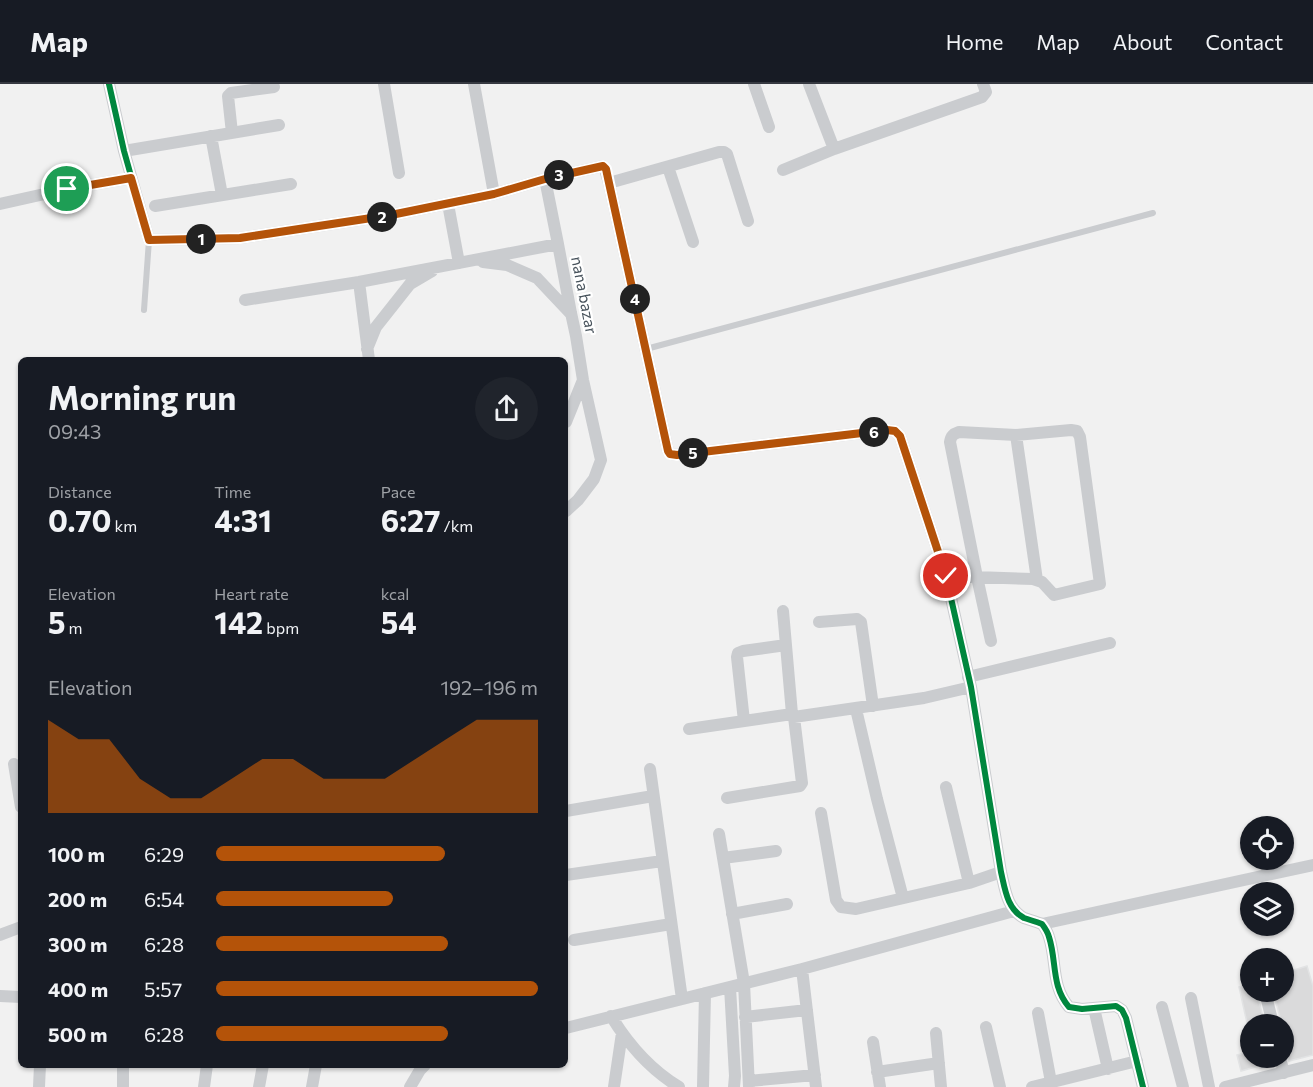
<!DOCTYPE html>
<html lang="en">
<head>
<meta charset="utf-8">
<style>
  body { margin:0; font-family:Commissioner,sans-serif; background:#20242c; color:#f1f3f6; height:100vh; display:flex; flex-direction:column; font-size:22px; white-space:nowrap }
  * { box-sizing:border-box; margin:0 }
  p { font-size:20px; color:#9ea1a6 }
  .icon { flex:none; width:33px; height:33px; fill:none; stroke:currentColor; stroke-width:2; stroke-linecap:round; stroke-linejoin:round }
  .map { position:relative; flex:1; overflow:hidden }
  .panel { position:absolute; left:18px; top:273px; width:550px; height:711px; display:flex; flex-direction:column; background:#171b24; border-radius:9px; box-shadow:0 2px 4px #0004 }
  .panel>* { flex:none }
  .controls { position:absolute; left:1240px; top:732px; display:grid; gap:12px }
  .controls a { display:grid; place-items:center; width:54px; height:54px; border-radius:50%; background:#171b24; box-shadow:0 2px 4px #0004; font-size:30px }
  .pin { position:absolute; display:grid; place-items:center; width:51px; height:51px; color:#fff; margin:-26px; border:3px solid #fff; border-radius:50%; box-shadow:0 2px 6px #0007 }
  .km { position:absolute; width:30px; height:30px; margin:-15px; border-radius:50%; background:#222; color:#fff; font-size:16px; line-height:30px; text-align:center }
  .round { display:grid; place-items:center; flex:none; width:63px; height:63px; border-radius:32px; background:#20242c }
  .headline { display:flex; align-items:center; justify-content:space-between; height:102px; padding:0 30px }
  h1 { font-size:33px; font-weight:700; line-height:45px }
  .metrics { display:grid; grid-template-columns:repeat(3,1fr); gap:9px; height:102px; padding:6px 30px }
  .metrics div { display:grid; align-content:center }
  .metrics b { font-size:30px; font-weight:700 }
  .metrics small { font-size:16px; font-weight:400 }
  .metrics p { font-size:16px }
  .chart { height:168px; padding:12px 30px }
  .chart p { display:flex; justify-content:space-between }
  .chart svg { width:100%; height:108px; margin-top:6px; fill:#b45309; opacity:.7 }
  ul { padding:0 30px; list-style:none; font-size:20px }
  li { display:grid; grid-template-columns:96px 72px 1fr; align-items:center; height:45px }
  li i { height:15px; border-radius:8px; background:#b45309 }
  header { display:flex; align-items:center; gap:36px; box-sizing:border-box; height:84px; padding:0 30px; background:#171b24; border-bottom:2px solid #363941 }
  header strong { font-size:28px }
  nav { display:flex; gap:33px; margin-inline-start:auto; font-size:21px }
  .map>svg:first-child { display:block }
  .building { fill:#dadadb; stroke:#e2e3e4; stroke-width:1.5 }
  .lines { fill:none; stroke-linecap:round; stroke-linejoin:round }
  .service { stroke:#cacccf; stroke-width:6 }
  .minor { stroke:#cacccf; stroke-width:12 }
  .cycleway-casing { stroke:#fff; stroke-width:10 }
  .cycleway { stroke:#00873e; stroke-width:6 }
  .route-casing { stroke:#fff; stroke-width:12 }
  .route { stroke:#b45309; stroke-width:8 }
  .labels { text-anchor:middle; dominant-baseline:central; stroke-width:4.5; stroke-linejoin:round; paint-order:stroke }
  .street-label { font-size:16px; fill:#48535c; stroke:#fff }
</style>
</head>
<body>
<header>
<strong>Map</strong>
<nav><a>Home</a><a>Map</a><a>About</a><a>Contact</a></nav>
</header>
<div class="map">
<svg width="1313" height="1003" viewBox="0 0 1313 1003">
  <rect width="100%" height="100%" fill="#f1f1f1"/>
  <path class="building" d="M1307,882L1313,902V971L1289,977L1284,961L1288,960L1284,948V940H1282L1273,908H1284V889Z
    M1251,899V908H1257L1263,934L1247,939L1239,903Z
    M1251,967V974H1272L1273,981L1260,984L1259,982L1241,987L1237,971Z"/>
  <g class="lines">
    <path class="service" d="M144,226L149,156
      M646,265L1153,129"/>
    <path class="minor" d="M109,0L124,67L149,156L240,154L391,131L494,110L545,95L603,82L605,85L609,99L668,367L671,370L677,371L887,346L895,347L900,352L946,492L971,603L1001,788C1005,805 1007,825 1024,834C1030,836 1037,838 1042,840C1045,844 1048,849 1049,853C1057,878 1051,902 1069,923L1082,925L1116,922L1122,926L1126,934L1143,1003
      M384,0L399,89
      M474,0L494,110
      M754,0L769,43
      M809,0L834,65
      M232,49L228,12L231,9L274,3
      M211,52L222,111
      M124,67L279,41
      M668,83L693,158
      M783,86L834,65L982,13L986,8L983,0
      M545,95L558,160
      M609,99L719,68H724L727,70L748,137
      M0,120L67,105L131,94
      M448,120L459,179
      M155,122L291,100
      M483,178L507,181L537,194L570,229
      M359,198L369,276
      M245,216L359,198L558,160L571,229L576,252L583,296L601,376L594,395L578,416L566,427
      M367,265L376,243L410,200L432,187
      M566,338L583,296
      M1016,351L1037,496
      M946,492L1033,495L1042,498L1054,511L1100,500L1080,353L1077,347L1071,346L1016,351L959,348C953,350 951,352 950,358L977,493L991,557
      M783,527L792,630L794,633L924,614L971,603
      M819,538L857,535L861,538L873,622
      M968,593L1110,559
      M856,625L877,715L903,814
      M744,637L737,573L738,569L743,567L786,561
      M689,645L792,630
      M14,680L21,723
      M650,685L682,915
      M946,703L969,799
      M727,714L800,702L802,699L794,633
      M566,727L653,712
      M821,729L836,816L841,823L856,825L969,799L1001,788
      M719,750L744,899L749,1003
      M723,774L776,767
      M566,791L662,777
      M732,830L787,820
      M1042,840L1313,781
      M0,851L21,843
      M574,856L671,840
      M802,885L816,1003
      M730,903L735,992L734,1003
      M1265,908L1273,940
      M0,912L21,913
      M1191,914L1209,1003
      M1162,923L1183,1003
      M1094,924L1108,985
      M1038,929L1051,998
      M611,932C628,960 651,986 679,1003
      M745,933L807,926
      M986,943L1000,1003
      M566,944L802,885L1014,827
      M936,949L941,1003
      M873,958L880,1003
      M1280,974L1284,989
      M877,988L939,979
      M749,997L815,991
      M39,1003L40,981
      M123,1003V981
      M204,1003L207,981
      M259,1003L263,981
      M312,1003L316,981
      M410,1003L420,986L425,981
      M614,1003L622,949
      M703,1003L705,909
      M1032,1003L1137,977
      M1225,1003L1313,981"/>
    <defs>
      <path id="cycleway" d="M109,0L124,67L149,156L240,154L391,131L494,110L545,95L603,82L605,85L609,99L668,367L671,370L677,371L887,346L895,347L900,352L946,492L971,603L1001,788C1005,805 1007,825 1024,834C1030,836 1037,838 1042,840C1045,844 1048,849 1049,853C1057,878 1051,902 1069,923L1082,925L1116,922L1122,926L1126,934L1143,1003"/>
    </defs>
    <use href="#cycleway" class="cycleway-casing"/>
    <use href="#cycleway" class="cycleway"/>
  </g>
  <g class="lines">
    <defs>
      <path id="route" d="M67,105L131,94L149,156L240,154L391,131L494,110L545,95L603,82L606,85L609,99L668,367L670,370L677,371L887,346L895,347L900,352L946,492"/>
    </defs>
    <use href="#route" class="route-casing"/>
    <use href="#route" class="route"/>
  </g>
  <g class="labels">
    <g class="street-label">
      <text transform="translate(585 211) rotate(79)">nana bazar</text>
    </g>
  </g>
</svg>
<div class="controls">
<a><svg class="icon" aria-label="locate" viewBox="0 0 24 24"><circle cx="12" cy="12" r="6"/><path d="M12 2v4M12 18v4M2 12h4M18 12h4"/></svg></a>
<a><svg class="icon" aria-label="layers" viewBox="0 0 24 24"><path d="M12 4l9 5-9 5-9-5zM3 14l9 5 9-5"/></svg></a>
<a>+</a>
<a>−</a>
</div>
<div class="pin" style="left:67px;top:105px;background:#1e9e55"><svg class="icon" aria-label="arrive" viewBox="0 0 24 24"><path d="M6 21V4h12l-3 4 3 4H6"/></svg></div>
<div class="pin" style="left:946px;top:492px;background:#d93025"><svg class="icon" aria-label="check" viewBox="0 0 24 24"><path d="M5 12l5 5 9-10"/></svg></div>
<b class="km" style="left:201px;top:155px">1</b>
<b class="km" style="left:382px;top:133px">2</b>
<b class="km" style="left:559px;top:91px">3</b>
<b class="km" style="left:635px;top:215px">4</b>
<b class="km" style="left:693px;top:369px">5</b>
<b class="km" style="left:874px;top:348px">6</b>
<section class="panel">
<div class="headline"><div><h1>Morning run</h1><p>09:43</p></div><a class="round"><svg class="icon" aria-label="share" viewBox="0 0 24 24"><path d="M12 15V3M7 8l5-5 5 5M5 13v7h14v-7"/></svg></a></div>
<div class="metrics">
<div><p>Distance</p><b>0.70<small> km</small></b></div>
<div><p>Time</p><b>4:31</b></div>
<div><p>Pace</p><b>6:27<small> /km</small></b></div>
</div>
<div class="metrics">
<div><p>Elevation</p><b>5<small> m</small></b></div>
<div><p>Heart rate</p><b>142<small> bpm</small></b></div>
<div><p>kcal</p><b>54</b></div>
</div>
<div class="chart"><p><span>Elevation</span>192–196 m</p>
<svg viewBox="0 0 160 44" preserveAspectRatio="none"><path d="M0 44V6L10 14L20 14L30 30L40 38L50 38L60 30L70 22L80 22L90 30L100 30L110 30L120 22L130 14L140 6L150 6L160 6V44z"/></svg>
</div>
<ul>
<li><b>100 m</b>6:29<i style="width:71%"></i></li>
<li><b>200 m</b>6:54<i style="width:55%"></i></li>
<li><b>300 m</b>6:28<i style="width:72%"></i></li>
<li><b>400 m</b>5:57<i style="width:100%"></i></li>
<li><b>500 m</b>6:28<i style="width:72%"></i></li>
</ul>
</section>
</div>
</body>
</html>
